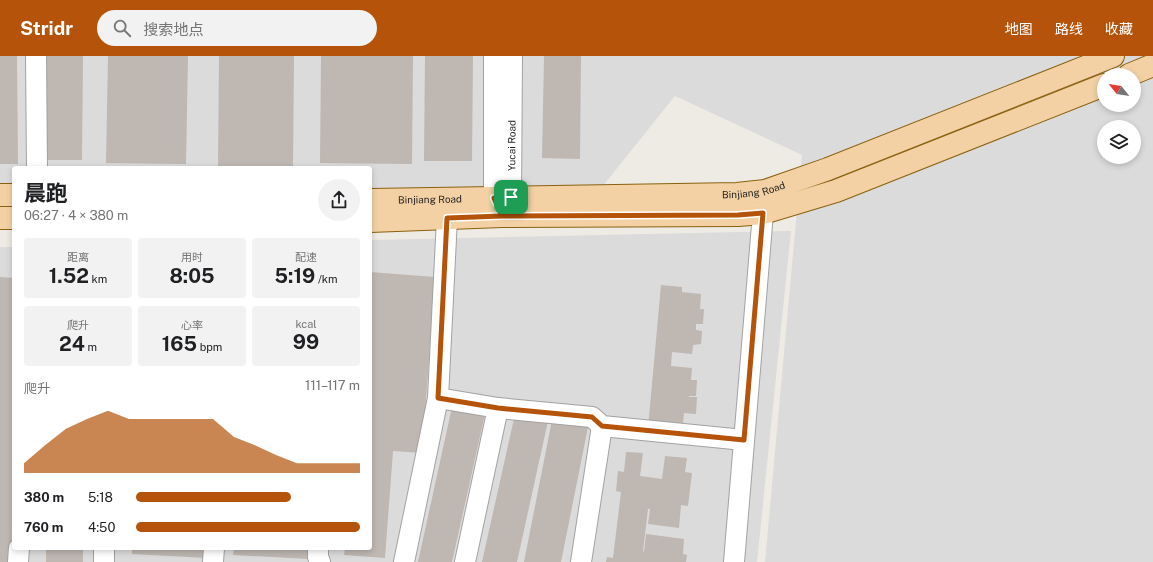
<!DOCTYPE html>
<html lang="zh">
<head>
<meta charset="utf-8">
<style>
  body { margin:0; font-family:"Public Sans","Noto Sans SC",sans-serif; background:#f2f2f2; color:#202124; height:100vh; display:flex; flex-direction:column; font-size:15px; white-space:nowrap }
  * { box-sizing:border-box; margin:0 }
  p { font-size:13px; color:#757577 }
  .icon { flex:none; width:22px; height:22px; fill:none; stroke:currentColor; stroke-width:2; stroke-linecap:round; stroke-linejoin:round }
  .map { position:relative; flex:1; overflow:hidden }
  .panel { position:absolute; left:12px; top:110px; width:360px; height:384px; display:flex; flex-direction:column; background:#fff; border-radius:4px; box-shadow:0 2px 6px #0003 }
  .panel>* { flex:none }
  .needle { width:26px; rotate:300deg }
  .buttons { position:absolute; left:1097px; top:12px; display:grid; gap:8px }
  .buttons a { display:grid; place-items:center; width:44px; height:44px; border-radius:50%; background:#fff; box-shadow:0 2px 6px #0003; font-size:20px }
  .pin { position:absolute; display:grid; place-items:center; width:34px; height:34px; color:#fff; margin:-17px; border-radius:8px; box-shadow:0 2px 6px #0006 }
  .round { display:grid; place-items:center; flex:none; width:42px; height:42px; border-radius:21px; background:#f2f2f2 }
  .head { display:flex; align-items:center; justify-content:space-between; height:68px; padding:0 12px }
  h1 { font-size:22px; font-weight:700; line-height:30px }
  .stats { display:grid; grid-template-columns:repeat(3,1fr); gap:6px; height:68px; padding:4px 12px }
  .stats div { display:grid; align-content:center; border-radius:4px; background:#f2f2f2; text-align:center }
  .stats b { font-size:20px; font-weight:700 }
  .stats small { font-size:11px; font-weight:400 }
  .stats p { font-size:11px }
  .chart { height:112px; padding:8px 12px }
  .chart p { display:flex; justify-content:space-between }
  .chart svg { width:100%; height:72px; margin-top:4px; fill:#b45309; opacity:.7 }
  ul { padding:0 12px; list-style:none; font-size:13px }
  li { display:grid; grid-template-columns:64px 48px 1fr; align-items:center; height:30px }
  li i { height:10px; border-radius:5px; background:#b45309 }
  header { display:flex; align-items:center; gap:24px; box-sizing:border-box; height:56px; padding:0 20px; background:#b45309; color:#fff }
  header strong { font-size:19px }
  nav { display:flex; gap:22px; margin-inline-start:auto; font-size:14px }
  .search { width:280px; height:36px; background:#f2f2f2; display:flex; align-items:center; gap:10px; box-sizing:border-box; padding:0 14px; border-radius:22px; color:#757577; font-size:15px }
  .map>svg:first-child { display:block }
  .residential { fill:#dcdbdb; fill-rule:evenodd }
  .building { fill:#beb7b2 }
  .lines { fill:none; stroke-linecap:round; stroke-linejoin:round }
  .minor-casing { stroke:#a2a2a2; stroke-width:22 }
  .major-casing { stroke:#8a610e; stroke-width:24 }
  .minor { stroke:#fff; stroke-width:20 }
  .major { stroke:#f3d1a5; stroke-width:22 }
  .route-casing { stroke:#fff; stroke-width:8 }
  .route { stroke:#b45309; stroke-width:5 }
  .labels { text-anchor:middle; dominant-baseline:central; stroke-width:3; stroke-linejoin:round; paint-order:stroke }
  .street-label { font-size:10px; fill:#1e1e1e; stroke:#fff }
</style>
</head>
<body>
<header>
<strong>Stridr</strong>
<div class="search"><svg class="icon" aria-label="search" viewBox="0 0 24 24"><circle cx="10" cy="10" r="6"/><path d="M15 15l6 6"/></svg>搜索地点</div>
<nav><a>地图</a><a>路线</a><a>收藏</a></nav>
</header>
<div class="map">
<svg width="1153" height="506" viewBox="0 0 1153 506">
  <rect width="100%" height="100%" fill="#eeebe5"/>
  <path class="residential" d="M0,0H1153V506H765L802,99L675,40L602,131L370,132V112H14V134H0ZM1104,19H1134V49H1104ZM1104,71H1134V101H1104Z
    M791,175L757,506H0V191H14V492H370V184Z"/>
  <path class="building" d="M0,0H17L18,108H0Z
    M45,0H83L82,104H44Z
    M108,0H188L186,108L106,107Z
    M219,0H294L293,112H218Z
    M321,0H413L412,108L320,107Z
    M425,0H473L472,105H424Z
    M544,0H581L580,103L542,102Z
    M370,216L435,221L422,397L393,395L385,502L344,499L345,492H370Z
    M0,221L14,222V413L11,506H0Z
    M661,229L682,231V236L701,238L700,253H704L703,268H696V274L702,275L701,288L693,289L692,298L672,296L671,310L692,312L691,324H697L696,340H689V341H697L696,358L684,357L683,367L663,366V373L648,372Z
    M452,351L485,358L452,506H418Z
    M515,358L548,365L517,506H482Z
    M552,364L588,371L561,506H524Z
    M626,396L643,397L640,420L662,423L665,400L687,402L685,416L692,417L688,450L681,449L679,472L648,468L650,453H648L643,495L644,496L646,478L684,483L683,498L687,499L686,506H606L607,501L613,502L621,436L616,435L618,415L624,416Z
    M46,492H83V506H46Z
    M132,492H206V502L132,498Z
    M234,492H308V503L233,499Z"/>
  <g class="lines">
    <defs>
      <g id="minor">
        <path d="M36,0L37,112"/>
        <path d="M494,0V141L500,156"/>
        <path id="s1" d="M504,156L511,141L512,0"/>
        <path d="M438,342L498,352L592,361L602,370L744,384"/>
        <path d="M318,492V501L320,506"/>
        <path d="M18,506L19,492"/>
        <path d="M104,506V492"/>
        <path d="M213,506L214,492"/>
        <path d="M404,506L438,342L447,162"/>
        <path d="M465,506L498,352"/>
        <path d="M581,506L602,370"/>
        <path d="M734,506L763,157"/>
      </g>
      <g id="major">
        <path d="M1129,19L1153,9"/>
        <path d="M0,139H14"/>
        <path id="s2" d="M370,144L737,138L765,135L828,113L1113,0"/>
        <path d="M0,162H14"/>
        <path d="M370,165L502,160L738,159L763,157L836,135L1104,29"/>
      </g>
    </defs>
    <use href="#minor" class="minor-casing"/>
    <use href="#major" class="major-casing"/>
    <use href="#minor" class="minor"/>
    <use href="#major" class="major"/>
  </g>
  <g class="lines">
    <defs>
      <path id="route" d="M511,141L502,160L447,162L438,342L498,352L592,361L602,370L744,384L763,157L738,159L502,160L494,142L511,141"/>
    </defs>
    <use href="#route" class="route-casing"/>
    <use href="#route" class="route"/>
  </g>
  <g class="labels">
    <g class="street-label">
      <text stroke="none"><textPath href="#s1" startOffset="68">Yucai Road</textPath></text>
      <text stroke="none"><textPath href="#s2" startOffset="384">Binjiang Road</textPath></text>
      <text stroke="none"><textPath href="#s2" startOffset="60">Binjiang Road</textPath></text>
    </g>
  </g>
</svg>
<div class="buttons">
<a><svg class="needle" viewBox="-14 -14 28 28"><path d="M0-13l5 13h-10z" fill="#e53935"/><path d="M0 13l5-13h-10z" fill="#757577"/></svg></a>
<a><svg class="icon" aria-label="layers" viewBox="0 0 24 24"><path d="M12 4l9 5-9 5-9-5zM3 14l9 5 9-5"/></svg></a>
</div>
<div class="pin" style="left:511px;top:141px;background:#1e9e55"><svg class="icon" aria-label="arrive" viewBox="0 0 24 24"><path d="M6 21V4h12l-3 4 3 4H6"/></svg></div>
<section class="panel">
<div class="head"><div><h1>晨跑</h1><p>06:27 · 4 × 380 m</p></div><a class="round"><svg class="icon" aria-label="share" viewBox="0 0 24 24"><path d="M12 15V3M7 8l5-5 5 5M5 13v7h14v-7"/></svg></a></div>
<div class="stats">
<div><p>距离</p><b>1.52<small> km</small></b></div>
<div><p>用时</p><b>8:05</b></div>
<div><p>配速</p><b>5:19<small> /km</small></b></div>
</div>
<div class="stats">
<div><p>爬升</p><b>24<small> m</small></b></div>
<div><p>心率</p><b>165<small> bpm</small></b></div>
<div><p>kcal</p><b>99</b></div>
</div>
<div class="chart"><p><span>爬升</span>111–117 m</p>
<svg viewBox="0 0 160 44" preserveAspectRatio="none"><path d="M0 44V38L10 27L20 17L30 11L40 6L50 11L60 11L70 11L80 11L90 11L100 22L110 27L120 33L130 38L140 38L150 38L160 38V44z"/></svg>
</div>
<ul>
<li><b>380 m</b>5:18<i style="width:69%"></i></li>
<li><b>760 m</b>4:50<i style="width:100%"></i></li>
</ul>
</section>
</div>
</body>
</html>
